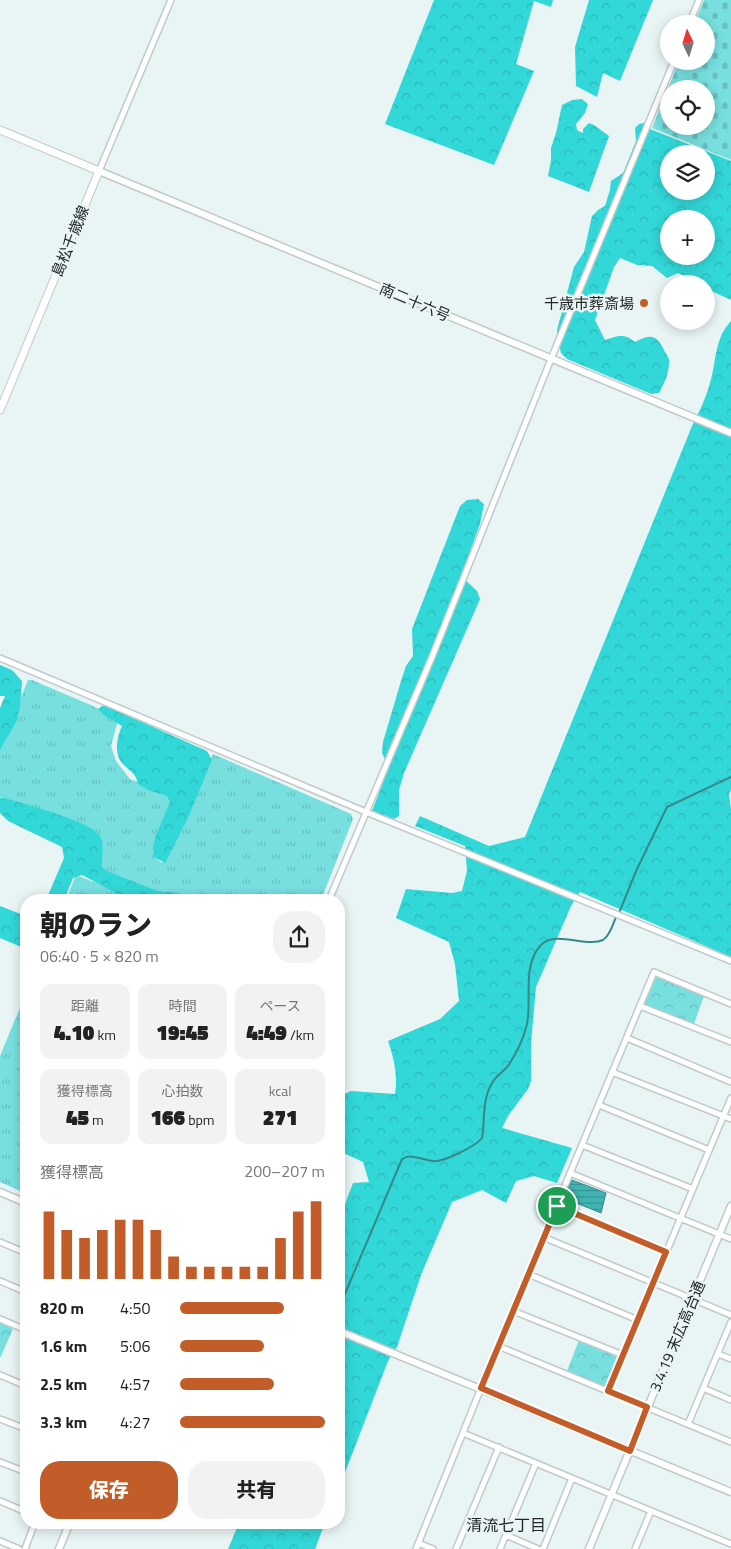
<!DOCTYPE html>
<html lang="ja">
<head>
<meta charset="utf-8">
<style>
  body { margin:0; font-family:"Titillium Web","Noto Sans JP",sans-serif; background:#f2f2f2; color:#222; height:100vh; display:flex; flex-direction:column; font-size:19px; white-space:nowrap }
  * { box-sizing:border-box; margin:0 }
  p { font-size:16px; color:#767676 }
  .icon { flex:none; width:28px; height:28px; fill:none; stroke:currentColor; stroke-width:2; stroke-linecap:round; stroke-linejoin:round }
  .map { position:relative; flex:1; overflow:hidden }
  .drawer { position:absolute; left:20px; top:894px; width:325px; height:635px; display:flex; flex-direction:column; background:#fff; border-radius:20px; box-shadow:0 2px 12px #0003 }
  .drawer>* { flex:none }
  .needle { width:32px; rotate:356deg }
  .buttons { position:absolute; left:660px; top:15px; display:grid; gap:10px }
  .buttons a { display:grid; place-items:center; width:55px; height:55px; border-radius:50%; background:#fff; box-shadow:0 2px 12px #0003; font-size:25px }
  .pin { position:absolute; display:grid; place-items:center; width:42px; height:42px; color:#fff; margin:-21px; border:2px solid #fff; border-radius:50%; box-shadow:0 1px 5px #0007 }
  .round { display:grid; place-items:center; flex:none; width:52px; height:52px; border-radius:20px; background:#f2f2f2 }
  .summary { display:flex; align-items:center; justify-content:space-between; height:85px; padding:0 20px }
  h1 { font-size:28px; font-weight:800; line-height:38px }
  .metrics { display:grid; grid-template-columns:repeat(3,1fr); gap:8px; height:85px; padding:5px 20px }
  .metrics div { display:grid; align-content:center; border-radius:12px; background:#f2f2f2; text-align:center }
  .metrics b { font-size:21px; font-weight:800 }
  .metrics small { font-size:14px; font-weight:400 }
  .metrics p { font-size:14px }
  .chart { height:140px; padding:10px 20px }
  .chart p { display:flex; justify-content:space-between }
  .chart svg { width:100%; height:90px; margin-top:5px; stroke:#c25d29; stroke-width:6 }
  .action { display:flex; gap:10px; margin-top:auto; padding:10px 20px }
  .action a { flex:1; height:58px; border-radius:20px; background:#c25d29; color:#fff; font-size:20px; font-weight:800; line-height:58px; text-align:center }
  .action a+a { background:#f2f2f2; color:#222 }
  ul { padding:0 20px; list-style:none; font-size:16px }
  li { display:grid; grid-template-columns:80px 60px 1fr; align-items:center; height:38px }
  li i { height:12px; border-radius:6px; background:#c25d29 }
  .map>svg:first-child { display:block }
  .grass { fill:url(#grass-tufts) }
  .forest { fill:url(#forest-crowns); fill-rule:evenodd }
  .cemetery { fill:url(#cemetery-stones); fill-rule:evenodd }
  .park { fill:url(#park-crowns) }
  .water { fill:url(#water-rules); stroke:#368989 }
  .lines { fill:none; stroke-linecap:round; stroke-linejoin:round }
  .stream { stroke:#368989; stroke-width:2 }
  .minor-casing { stroke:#c0caca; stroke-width:8 }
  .tertiary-casing { stroke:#c0caca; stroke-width:9 }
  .secondary-casing { stroke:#c0caca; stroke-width:9 }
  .minor { stroke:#fff; stroke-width:5 }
  .tertiary { stroke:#fff; stroke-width:6 }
  .secondary { stroke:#fff; stroke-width:7 }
  .route-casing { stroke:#fff; stroke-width:10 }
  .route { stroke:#c25d29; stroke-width:6 }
  .poi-dot { fill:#c25d29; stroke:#e9f4f4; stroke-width:2 }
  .labels { text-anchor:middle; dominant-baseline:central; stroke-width:5; stroke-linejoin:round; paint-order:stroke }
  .street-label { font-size:15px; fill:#222626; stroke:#e9f4f4 }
  .poi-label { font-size:15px; fill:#222626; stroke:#e9f4f4; text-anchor:end }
  .neighbourhood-label { font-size:16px; fill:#222626; stroke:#e9f4f4 }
</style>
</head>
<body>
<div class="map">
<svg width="731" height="1549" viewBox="0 0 731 1549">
  <defs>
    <pattern id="grass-tufts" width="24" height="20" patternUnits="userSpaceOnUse" patternTransform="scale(1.25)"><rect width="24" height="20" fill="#78dfdf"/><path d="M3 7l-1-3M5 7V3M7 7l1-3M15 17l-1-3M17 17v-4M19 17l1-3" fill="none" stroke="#68bfbf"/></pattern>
    <pattern id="forest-crowns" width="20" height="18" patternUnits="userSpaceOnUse" patternTransform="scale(1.25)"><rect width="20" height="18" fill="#32d7d7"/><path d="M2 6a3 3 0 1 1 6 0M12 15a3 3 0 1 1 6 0" fill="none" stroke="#2cb8b8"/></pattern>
    <pattern id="cemetery-stones" width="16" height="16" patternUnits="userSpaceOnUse" patternTransform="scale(1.25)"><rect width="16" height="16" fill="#78dfdf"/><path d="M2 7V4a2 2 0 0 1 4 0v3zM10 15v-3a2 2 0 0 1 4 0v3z" fill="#68bfbf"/></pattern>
    <pattern id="park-crowns" width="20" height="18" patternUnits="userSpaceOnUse" patternTransform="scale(1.25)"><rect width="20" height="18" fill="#78dfdf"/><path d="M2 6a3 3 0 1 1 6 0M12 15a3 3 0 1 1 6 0" fill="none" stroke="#68bfbf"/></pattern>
    <pattern id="water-rules" width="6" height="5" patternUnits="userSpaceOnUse" patternTransform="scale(1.25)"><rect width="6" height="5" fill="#3fb4b3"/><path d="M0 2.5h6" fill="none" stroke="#349291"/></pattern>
  </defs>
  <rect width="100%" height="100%" fill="#e9f4f4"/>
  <path class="grass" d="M28,680H32L93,706L118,720L111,746L116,761L130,779L167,793L172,799L154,857L162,863L213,754L351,814L353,819L321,900H170L102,871L90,830L0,797V748Z
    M76,875L137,899L66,900Z
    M26,993V1175L20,1191L0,1182V1056Z"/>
  <path class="forest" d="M434,0H553L551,7L534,1L516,64L534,71L494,165L385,124Z
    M589,0H653L620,81L603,73L597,97L576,86L575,47Z
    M582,99L588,104L585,113L576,124L577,130L583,133V129L589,123L594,125L609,136L589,192L548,176L551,160V148L556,133L562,105L572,100Z
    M644,123L650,129L731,161V300L707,289L706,284H702L678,273L667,278L652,266L637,265L620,258L614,267L595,320L605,340C617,336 624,333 635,342C652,333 657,335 665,352C667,355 670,359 669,363C669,374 664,383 659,393L651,394L567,359L561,353L557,336V330L574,267L584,252L592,216L598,210L605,206L610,190L611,181L623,173L636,141L635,128L639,124ZM669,154H706V191H669ZM669,219H706V256H669Z
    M731,321V790L729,794L731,809V957L580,892L571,906L536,987L531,1043V1081L528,1089L508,1116L502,1128L572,1148L557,1183L534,1176L516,1181L506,1203L482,1190L452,1202L421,1275L397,1347L388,1361L339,1488V1220L353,1183L369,1182L363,1162L339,1151V1096L351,1091L395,1094C398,1076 394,1058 388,1041L440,1019L459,1001L455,964L449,942L396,918L406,889L452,893L462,891L467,871L465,846L415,826L420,816L489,846L525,837L692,426C699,412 706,398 710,383C717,360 714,339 731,321Z
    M478,499L484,504L480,524L461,576L477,591L480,599L404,773L399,790V816L394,819L372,811L389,767L382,753L383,742L401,681L406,666L413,656L412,629L460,506L467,500Z
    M0,665L12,670L22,681L20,707L16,722L0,750V708L5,696H0Z
    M102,706H106L207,751L212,760L188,818L165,863L154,857L153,847L156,835L170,802L167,796L148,790L138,784C135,772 132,773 124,765C113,755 117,737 122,726L104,715L98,709Z
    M0,798H5C24,804 91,821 100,836C105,844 101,857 102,867L107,871L157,891L179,893L195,900H129L82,875L73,878L64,900H46L64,858L62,847L8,821L0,813Z
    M0,906L26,916V949L0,938Z
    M239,1523V1522L325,1523L315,1549H228Z"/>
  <path class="cemetery" d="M704,0H731V160L652,128L679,61H706V24H694ZM669,89H706V126H669Z"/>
  <path class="park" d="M656,976L704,996L694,1024L644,1004Z
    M0,1323L13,1329L0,1358Z
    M579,1340L619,1356L606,1387L567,1371Z"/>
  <path class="water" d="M572,1180L606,1193L601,1213L564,1198Z"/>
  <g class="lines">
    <path class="stream" d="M619,913L637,869L667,807L731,777
      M339,1308L402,1159C412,1153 422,1160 433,1161C442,1163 476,1146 482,1138C485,1119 482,1100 492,1083C496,1076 503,1072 508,1066C516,1054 524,1037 527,1024C532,999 522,967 540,946C554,929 586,948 603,940C610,936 613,924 616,917"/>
    <defs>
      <path id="minor" d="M689,24L699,0
        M99,171L171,0
        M0,658L366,812L731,961
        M329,900L432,657L551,359L674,61
        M640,1006L731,1042
        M627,1038L731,1082
        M612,1072L731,1119
        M599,1105L709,1150
        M582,1145L693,1189
        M570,1173L731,1239
        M557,1206L666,1252
        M543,1237L731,1315
        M0,1242L26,1253
        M528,1274L638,1320
        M0,1281L26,1292
        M513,1311L623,1355
        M0,1319L26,1330
        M498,1346L731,1442
        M718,1354L731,1359
        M0,1375L26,1386
        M703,1388L731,1400
        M608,1391L731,1098
        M0,1419L26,1429
        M688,1424L731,1322
        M463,1433L731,1544
        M0,1462L26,1472
        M0,1501L26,1512
        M506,1535L538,1549
        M0,1541L19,1549
        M418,1543L433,1549
        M25,1549L35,1522
        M416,1549L498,1346L654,972L731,1004
        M456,1549L499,1447
        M500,1549L536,1463
        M543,1549L572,1478
        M635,1549L651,1511"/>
      <path id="tertiary" d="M99,171L731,433
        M0,1192L26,1203
        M339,1331L731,1492
        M59,1549L70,1522
        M589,1549L731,1206"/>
      <path id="secondary" d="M0,130L99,171L0,410"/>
    </defs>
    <use href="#minor" class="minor-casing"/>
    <use href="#tertiary" class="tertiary-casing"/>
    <use href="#secondary" class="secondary-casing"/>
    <use href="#minor" class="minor"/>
    <use href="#tertiary" class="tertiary"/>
    <use href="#secondary" class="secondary"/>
  </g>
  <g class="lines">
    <defs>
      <path id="route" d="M557,1206L666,1252L608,1391L647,1407L630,1451L481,1388Z"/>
    </defs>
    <use href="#route" class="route-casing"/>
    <use href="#route" class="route"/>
  </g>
  <circle class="poi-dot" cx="644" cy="303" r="5"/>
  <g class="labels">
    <g class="street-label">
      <text transform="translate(70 241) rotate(-68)">島松千歳線</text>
      <text transform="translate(415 302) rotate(23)">南二十六号</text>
      <text transform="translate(677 1336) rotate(-67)">3.4.19 末広高台通</text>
    </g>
    <g class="poi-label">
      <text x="634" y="303">千歳市葬斎場</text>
    </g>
    <g class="neighbourhood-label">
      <text x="506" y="1525">清流七丁目</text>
    </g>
  </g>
</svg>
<div class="buttons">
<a><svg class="needle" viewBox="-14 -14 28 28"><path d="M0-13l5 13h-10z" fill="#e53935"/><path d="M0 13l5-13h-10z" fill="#767676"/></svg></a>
<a><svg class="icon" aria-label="locate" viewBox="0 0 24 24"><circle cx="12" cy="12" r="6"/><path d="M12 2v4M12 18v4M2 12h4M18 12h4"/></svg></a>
<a><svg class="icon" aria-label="layers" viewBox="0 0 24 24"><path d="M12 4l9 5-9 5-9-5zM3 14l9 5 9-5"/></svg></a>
<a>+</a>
<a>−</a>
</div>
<div class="pin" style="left:557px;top:1206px;background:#1e9e55"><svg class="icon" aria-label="arrive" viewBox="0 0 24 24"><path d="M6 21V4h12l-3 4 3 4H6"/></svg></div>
<section class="drawer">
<div class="summary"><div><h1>朝のラン</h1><p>06:40 · 5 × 820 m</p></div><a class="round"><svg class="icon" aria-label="share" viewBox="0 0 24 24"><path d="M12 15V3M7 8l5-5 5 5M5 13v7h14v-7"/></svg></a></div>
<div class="metrics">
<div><p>距離</p><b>4.10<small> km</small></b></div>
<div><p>時間</p><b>19:45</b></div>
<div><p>ペース</p><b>4:49<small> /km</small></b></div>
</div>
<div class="metrics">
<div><p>獲得標高</p><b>45<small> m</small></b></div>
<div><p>心拍数</p><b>166<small> bpm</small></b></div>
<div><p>kcal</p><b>271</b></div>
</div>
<div class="chart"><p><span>獲得標高</span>200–207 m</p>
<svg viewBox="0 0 160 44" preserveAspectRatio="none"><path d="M5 44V11M15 44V20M25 44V24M35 44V20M45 44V15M55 44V15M65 44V20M75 44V33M85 44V38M95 44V38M105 44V38M115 44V38M125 44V38M135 44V24M145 44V11M155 44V6"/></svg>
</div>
<ul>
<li><b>820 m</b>4:50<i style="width:72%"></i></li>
<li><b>1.6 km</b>5:06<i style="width:58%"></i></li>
<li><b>2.5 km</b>4:57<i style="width:65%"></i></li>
<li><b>3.3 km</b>4:27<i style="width:100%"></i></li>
</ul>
<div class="action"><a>保存</a><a>共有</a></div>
</section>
</div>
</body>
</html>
